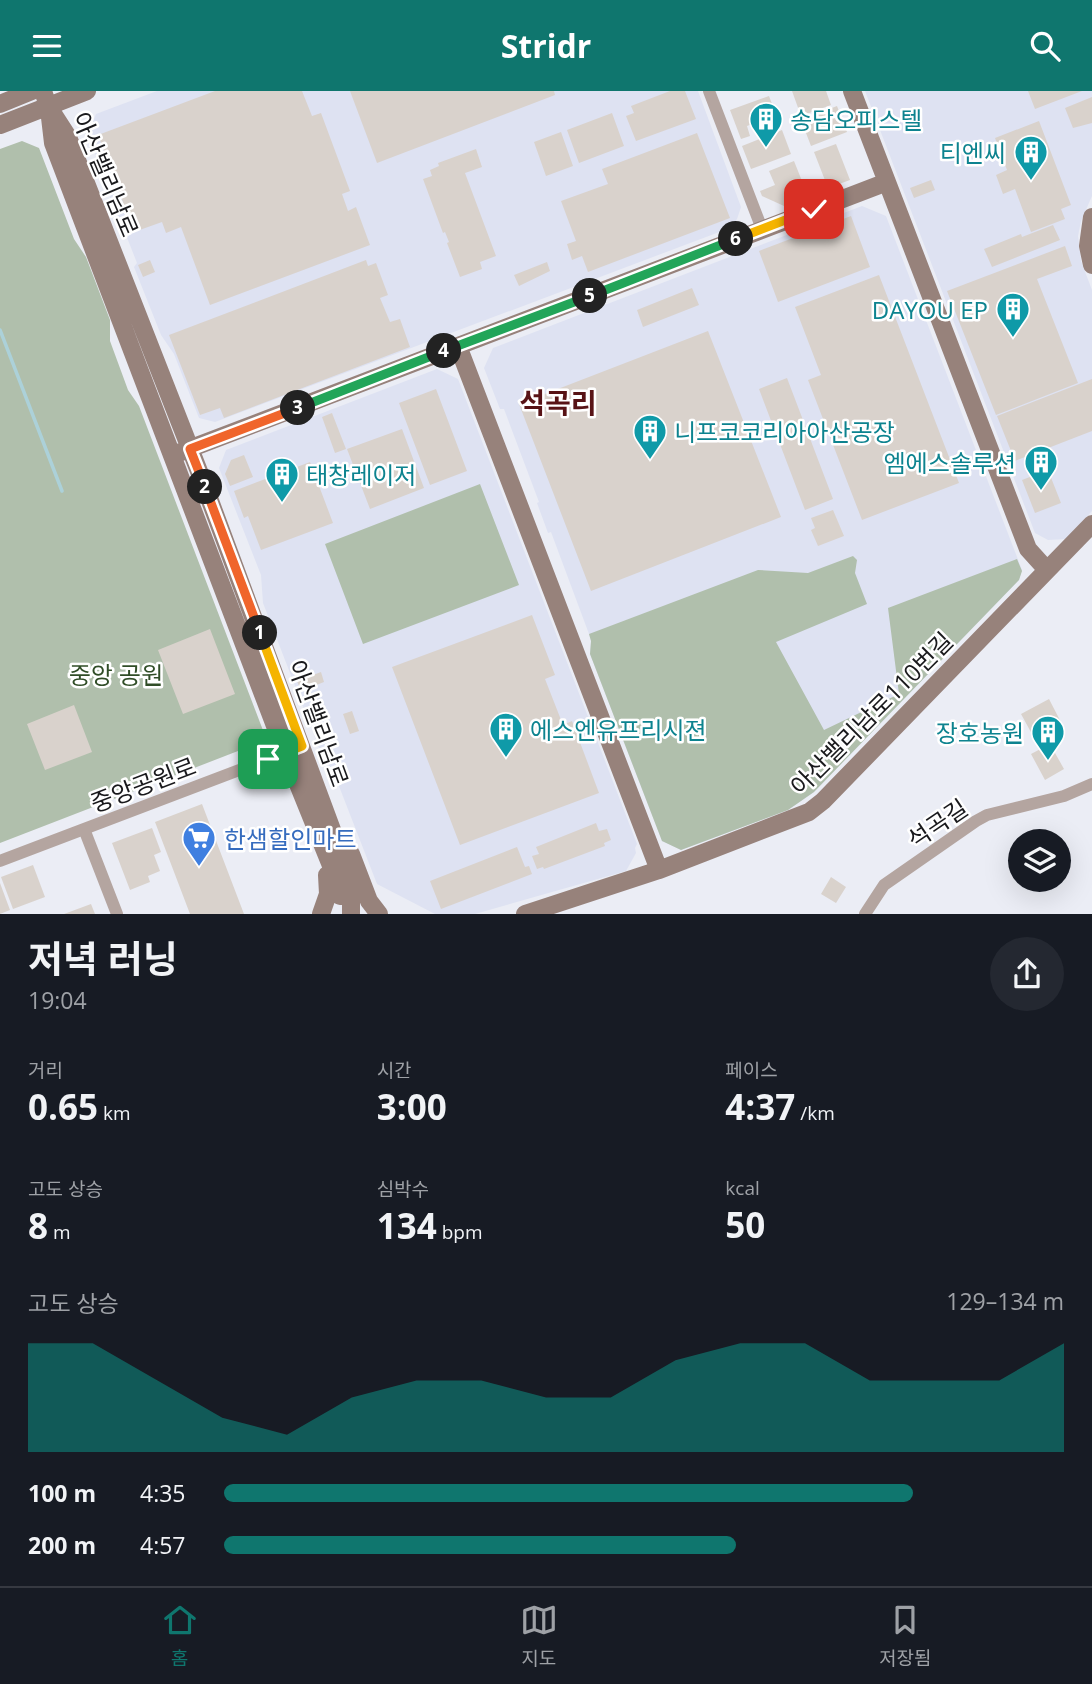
<!DOCTYPE html>
<html lang="ko">
<head>
<meta charset="utf-8">
<style>
  body { margin:0; font-family:"Open Sans","Noto Sans KR",sans-serif; background:#242831; color:#f1f3f6; height:100vh; display:flex; flex-direction:column; font-size:26px; white-space:nowrap }
  * { box-sizing:border-box; margin:0 }
  p { font-size:23px; color:#9ea1a6 }
  .icon { flex:none; width:38px; height:38px; fill:none; stroke:currentColor; stroke-width:2; stroke-linecap:round; stroke-linejoin:round }
  .map { position:relative; height:823px; overflow:hidden }
  .panel { display:flex; flex-direction:column; background:#171b24; flex:1 }
  .panel>* { flex:none }
  .tools { position:absolute; left:1008px; top:738px; display:grid; gap:14px }
  .tools a { display:grid; place-items:center; width:63px; height:63px; border-radius:50%; background:#171b24; box-shadow:0 7px 28px #0002; font-size:35px }
  .pin { position:absolute; display:grid; place-items:center; width:60px; height:60px; color:#fff; margin:-30px; border-radius:14px; box-shadow:0 4px 10px #0006 }
  .km { position:absolute; width:35px; height:35px; margin:-18px; border-radius:50%; background:#222; color:#fff; font-size:19px; line-height:35px; text-align:center }
  .round { display:grid; place-items:center; flex:none; width:74px; height:74px; border-radius:37px; background:#242831 }
  .headline { display:flex; align-items:center; justify-content:space-between; height:119px; padding:0 28px }
  h1 { font-size:38px; font-weight:700; line-height:52px }
  .metrics { display:grid; grid-template-columns:repeat(3,1fr); gap:10px; height:119px; padding:7px 28px }
  .metrics div { display:grid; align-content:center }
  .metrics b { font-size:35px; font-weight:700 }
  .metrics small { font-size:19px; font-weight:400 }
  .metrics p { font-size:19px }
  .chart { height:196px; padding:14px 28px }
  .chart p { display:flex; justify-content:space-between }
  .chart svg { width:100%; height:126px; margin-top:7px; fill:#0f766e; opacity:.7 }
  ul { padding:0 28px; list-style:none; font-size:23px }
  li { display:grid; grid-template-columns:112px 84px 1fr; align-items:center; height:52px }
  li i { height:18px; border-radius:9px; background:#0f766e }
  header { display:flex; justify-content:space-between; align-items:center; height:91px; padding:0 28px; background:#0f766e; color:#fff; font-size:32px; font-weight:700 }
  .dock { display:flex; justify-content:space-around; align-items:center; height:98px; border-top:2px solid #363941; background:#171b24; font-size:19px; color:#9ea1a6 }
  .dock a { display:grid; justify-items:center; gap:4px }
  .dock .active { color:#0f766e }
  .map>svg:first-child { display:block }
  .built { fill:#dee2f2 }
  .green { fill:#b0bfac }
  .lines { fill:none; stroke-linecap:round; stroke-linejoin:round }
  .stream { stroke:#acd1d9; stroke-width:3.5 }
  .building { fill:#d9d2cc }
  .street { stroke:#b4a5a0; stroke-width:12 }
  .secondary { stroke:#97827b; stroke-width:18 }
  .split-1-casing { stroke:#fff; stroke-width:14 }
  .split-2-casing { stroke:#fff; stroke-width:14 }
  .split-3-casing { stroke:#fff; stroke-width:14 }
  .split-4-casing { stroke:#fff; stroke-width:14 }
  .split-5-casing { stroke:#fff; stroke-width:14 }
  .split-6-casing { stroke:#fff; stroke-width:14 }
  .split-7-casing { stroke:#fff; stroke-width:14 }
  .split-1 { stroke:#f5b400; stroke-width:9 }
  .split-2 { stroke:#f0652b; stroke-width:9 }
  .split-3 { stroke:#f0652b; stroke-width:9 }
  .split-4 { stroke:#22a559; stroke-width:9 }
  .split-5 { stroke:#22a559; stroke-width:9 }
  .split-6 { stroke:#22a559; stroke-width:9 }
  .split-7 { stroke:#f5b400; stroke-width:9 }
  .labels { text-anchor:middle; dominant-baseline:central; stroke-width:5; stroke-linejoin:round; paint-order:stroke }
  .culture-label { font-size:24px; fill:#0d838f; stroke:#fff; text-anchor:start }
  .street-label { font-size:24px; fill:#19191c; stroke:#fff }
  .park-label { font-size:24px; fill:#304d27; stroke:#fff }
  .shop-label { font-size:24px; fill:#366cbe; stroke:#fff; text-anchor:start }
  .quarter-label { font-size:28px; font-weight:bold; fill:#581316; stroke:#fff }
</style>
</head>
<body>
<header><svg class="icon" aria-label="menu" viewBox="0 0 24 24"><path d="M4 6h16M4 12h16M4 18h16"/></svg>Stridr<svg class="icon" aria-label="search" viewBox="0 0 24 24"><circle cx="10" cy="10" r="6"/><path d="M15 15l6 6"/></svg></header>
<div class="map">
<svg width="1092" height="823" viewBox="0 0 1092 823">
  <rect width="100%" height="100%" fill="#ebedf5"/>
  <path class="built" d="M157,0H698L741,116L737,128L730,137L215,331L199,327L174,263L161,244L134,176L137,172L126,144L121,143L112,118L109,99L88,43L96,23Z
    M865,0H1092V105L1081,130L1078,145L1081,170L1092,199V420L1066,448L1048,449L1035,442Z
    M862,115L886,125L1022,479L1019,489L814,701L788,719L681,759L662,750L590,563L591,550L589,543L551,441L548,442L537,412L539,411L504,318H500L484,277L493,257Z
    M437,278L458,288L637,753L635,757L636,762L626,780L475,823H435L377,793L337,690L324,670L263,512L261,484L219,377L226,359Z"/>
  <path class="green" d="M22,50L39,57L74,148L86,166L110,229V250L128,299L139,315L264,642V650L0,752V58Z
    M480,393L519,494L363,553L325,453Z
    M853,465L857,469L855,482L867,513L776,551L824,639L899,603L888,517L1017,468L1022,480L1019,489L814,701L788,719L681,759L662,750L590,563L591,550L589,543L758,479L808,482Z"/>
  <g class="lines">
    <path class="stream" d="M0,239L62,400"/>
  </g>
  <path class="building" d="M215,0H302L312,25L321,22L350,100L342,103L348,120L356,116L370,154L210,214L181,136L166,142L162,131L134,141L98,44Z
    M350,0H554L555,4L377,72Z
    M670,0H685L696,28L636,50L626,25L634,22L631,15Z
    M792,0H826L831,14L801,25Z
    M1028,0H1082L1035,18Z
    M769,5L780,34L772,37L768,27L747,35L750,45L741,48L730,19Z
    M1092,6V32L1073,37L1065,17Z
    M837,15L847,41L811,55L801,29Z
    M612,22L624,55L579,72L567,39Z
    M1039,30L1071,114L1061,118L1065,128L1031,141L1015,98L1003,103L996,84L1007,79L995,47Z
    M782,39L791,63L751,78L742,55Z
    M561,41L573,75L546,85L534,51Z
    M697,42L730,127L588,181L582,165L572,169L567,153L576,150L561,110L608,93L602,78Z
    M836,53L850,89L828,97L814,61Z
    M476,58L482,76L465,82L496,165L480,171L482,178L460,186L447,152L449,151L445,141L443,142L423,88L432,85L430,79L439,75L438,72Z
    M794,70L808,105L784,115L762,105L760,100L775,94L769,80Z
    M931,89L935,99L914,107L910,97Z
    M851,125L870,176L778,211L759,160Z
    M1053,134L1060,149L992,176L984,158L1021,143L1022,146Z
    M1065,155L1072,175L1037,188L1078,292L996,324L947,200Z
    M150,169L155,181L143,186L138,174Z
    M366,169L368,175L376,172L388,204L380,207L390,231L400,228L410,256L224,327L220,317L200,324L169,244Z
    M547,171L550,180L519,195L514,184Z
    M879,184L959,392L862,429L808,289L821,284L795,216Z
    M692,197L699,214L643,236L637,219Z
    M708,240L781,426L591,500L519,313Z
    M787,287L833,408L805,419L759,298Z
    M1092,288V340L1015,370L997,325Z
    M436,298L467,380L430,394L399,312Z
    M332,322L346,358L335,362L322,326Z
    M402,338L424,397L370,418L347,358Z
    M244,364L253,386L230,395L225,383L231,369Z
    M310,371L333,432L261,459L248,425L244,427L234,400Z
    M1048,379L1061,412L1035,422L1022,389Z
    M833,419L844,445L818,455L811,439L815,437L811,427Z
    M532,524L555,584L545,588L563,634L572,630L599,702L460,754L392,576Z
    M210,538L235,603L183,623L158,559Z
    M321,581L324,591L301,600L297,590Z
    M1049,608L1065,639L1038,654L1021,623Z
    M74,614L92,661L45,679L27,633Z
    M352,620L359,640L350,643L343,623Z
    M1050,653L1064,678L1045,689L1031,663Z
    M202,713L244,823H190L155,731Z
    M596,732L599,740L607,738L611,749L604,752L605,755L544,778L543,776L537,778L532,765L539,763L536,756Z
    M152,737L161,761L154,764L160,780L148,785L150,791L130,799L112,752Z
    M517,756L525,776L529,775L532,783L441,818L430,790Z
    M33,774L45,806L13,818L1,786Z
    M831,786L846,796L836,812L821,803Z
    M0,792L10,819L0,823Z
    M91,813L95,823H64Z"/>
  <g class="lines">
    <path class="street" d="M709,0L762,138
      M84,738L117,823
      M0,770L292,659
      M865,823L884,794L976,730L987,724L1064,705L1092,693"/>
    <path class="secondary" d="M43,0L48,15L68,46L202,388L345,774L351,805V823
      M852,0L1028,458L1047,479
      M0,13L32,0
      M49,18L53,52L285,661L332,777L340,805
      M0,34L87,0
      M1092,126L1088,155L1092,174
      M458,255L659,779
      M181,361L887,91
      M351,763L369,810L379,823
      M321,823L328,803L327,784
      M525,823L659,779L809,721L823,710L1092,433"/>
  </g>
  <g class="lines">
    <defs>
      <path id="split-1" d="M260,542L302,655L268,668"/>
      <path id="split-2" d="M205,396L260,542"/>
      <path id="split-3" d="M205,396L190,358L298,317"/>
      <path id="split-4" d="M298,317L444,260"/>
      <path id="split-5" d="M444,260L590,205"/>
      <path id="split-6" d="M590,205L736,148"/>
      <path id="split-7" d="M736,148L814,118"/>
    </defs>
    <use href="#split-1" class="split-1-casing"/>
    <use href="#split-2" class="split-2-casing"/>
    <use href="#split-3" class="split-3-casing"/>
    <use href="#split-4" class="split-4-casing"/>
    <use href="#split-5" class="split-5-casing"/>
    <use href="#split-6" class="split-6-casing"/>
    <use href="#split-7" class="split-7-casing"/>
    <use href="#split-1" class="split-1"/>
    <use href="#split-2" class="split-2"/>
    <use href="#split-3" class="split-3"/>
    <use href="#split-4" class="split-4"/>
    <use href="#split-5" class="split-5"/>
    <use href="#split-6" class="split-6"/>
    <use href="#split-7" class="split-7"/>
  </g>
  <defs>
    <symbol id="building-pin" viewBox="-11 -11 22 30"><path d="M0 17L-7.5 6A9.5 9.5 0 1 1 7.5 6Z" fill="#0f9aa8" stroke="#fff"/><path d="M-4-6H4V6H1V3H-1V6H-4ZM-2.5-4.3h1.7v1.8h-1.7ZM.8-4.3h1.7v1.8H.8ZM-2.5-1h1.7V.8h-1.7ZM.8-1h1.7V.8H.8Z" fill="#fff"/></symbol>
    <symbol id="supermarket-pin" viewBox="-11 -11 22 30"><path d="M0 17L-7.5 6A9.5 9.5 0 1 1 7.5 6Z" fill="#3f7fe0" stroke="#fff"/><path d="M-6-5.5h2.5l.6 2H6L4.5 2H-2.5L-4.4-4H-6ZM-1.5 3.2a1.3 1.3 0 1 0 .1 0ZM3 3.2a1.3 1.3 0 1 0 .1 0Z" fill="#fff"/></symbol>
  </defs>
  <g fill-rule="evenodd">
    <use href="#building-pin" x="747" y="9" width="38" height="52"/>
    <use href="#building-pin" x="1012" y="42" width="38" height="52"/>
    <use href="#building-pin" x="994" y="199" width="38" height="52"/>
    <use href="#building-pin" x="631" y="321" width="38" height="52"/>
    <use href="#building-pin" x="1022" y="352" width="38" height="52"/>
    <use href="#building-pin" x="263" y="364" width="38" height="52"/>
    <use href="#building-pin" x="487" y="619" width="38" height="52"/>
    <use href="#building-pin" x="1029" y="622" width="38" height="52"/>
    <use href="#supermarket-pin" x="180" y="728" width="38" height="52"/>
  </g>
  <g class="labels">
    <g class="culture-label">
      <text x="790" y="28">송담오피스텔</text>
      <text x="1006" y="61" text-anchor="end">티엔씨</text>
      <text x="988" y="218" text-anchor="end">DAYOU EP</text>
      <text x="674" y="340">니프코코리아아산공장</text>
      <text x="1016" y="371" text-anchor="end">엠에스솔루션</text>
      <text x="306" y="383">태창레이저</text>
      <text x="530" y="638">에스엔유프리시젼</text>
      <text x="1024" y="641" text-anchor="end">장호농원</text>
    </g>
    <g class="street-label">
      <text transform="translate(106 83) rotate(67)">아산밸리남로</text>
      <text transform="translate(871 622) rotate(-45)">아산밸리남로110번길</text>
      <text transform="translate(319 632) rotate(70)">아산밸리남로</text>
      <text transform="translate(143 693) rotate(-21)">중앙공원로</text>
      <text transform="translate(937 732) rotate(-34)">석곡길</text>
    </g>
    <g class="park-label">
      <text x="116" y="583">중앙 공원</text>
    </g>
    <g class="shop-label">
      <text x="224" y="747">한샘할인마트</text>
    </g>
    <g class="quarter-label">
      <text x="558" y="311">석곡리</text>
    </g>
  </g>
</svg>
<div class="tools">
<a><svg class="icon" aria-label="layers" viewBox="0 0 24 24"><path d="M12 4l9 5-9 5-9-5zM3 14l9 5 9-5"/></svg></a>
</div>
<div class="pin" style="left:268px;top:668px;background:#1e9e55"><svg class="icon" aria-label="arrive" viewBox="0 0 24 24"><path d="M6 21V4h12l-3 4 3 4H6"/></svg></div>
<div class="pin" style="left:814px;top:118px;background:#d93025"><svg class="icon" aria-label="check" viewBox="0 0 24 24"><path d="M5 12l5 5 9-10"/></svg></div>
<b class="km" style="left:260px;top:542px">1</b>
<b class="km" style="left:205px;top:396px">2</b>
<b class="km" style="left:298px;top:317px">3</b>
<b class="km" style="left:444px;top:260px">4</b>
<b class="km" style="left:590px;top:205px">5</b>
<b class="km" style="left:736px;top:148px">6</b>
</div>
<section class="panel">
<div class="headline"><div><h1>저녁 러닝</h1><p>19:04</p></div><a class="round"><svg class="icon" aria-label="share" viewBox="0 0 24 24"><path d="M12 15V3M7 8l5-5 5 5M5 13v7h14v-7"/></svg></a></div>
<div class="metrics">
<div><p>거리</p><b>0.65<small> km</small></b></div>
<div><p>시간</p><b>3:00</b></div>
<div><p>페이스</p><b>4:37<small> /km</small></b></div>
</div>
<div class="metrics">
<div><p>고도 상승</p><b>8<small> m</small></b></div>
<div><p>심박수</p><b>134<small> bpm</small></b></div>
<div><p>kcal</p><b>50</b></div>
</div>
<div class="chart"><p><span>고도 상승</span>129–134 m</p>
<svg viewBox="0 0 160 44" preserveAspectRatio="none"><path d="M0 44V6L10 6L20 19L30 32L40 38L50 25L60 19L70 19L80 25L90 25L100 12L110 6L120 6L130 19L140 19L150 19L160 6V44z"/></svg>
</div>
<ul>
<li><b>100 m</b>4:35<i style="width:82%"></i></li>
<li><b>200 m</b>4:57<i style="width:61%"></i></li>
</ul>
</section>
<nav class="dock">
<a class="active"><svg class="icon" aria-label="home" viewBox="0 0 24 24"><path d="M3 11l9-7 9 7M6 9v11h12V9"/></svg>홈</a>
<a><svg class="icon" aria-label="map" viewBox="0 0 24 24"><path d="M3 6l6-2 6 2 6-2v14l-6 2-6-2-6 2zM9 4v14M15 6v14"/></svg>지도</a>
<a><svg class="icon" aria-label="saved" viewBox="0 0 24 24"><path d="M7 4h10v16l-5-4-5 4z"/></svg>저장됨</a>
</nav>
</body>
</html>
